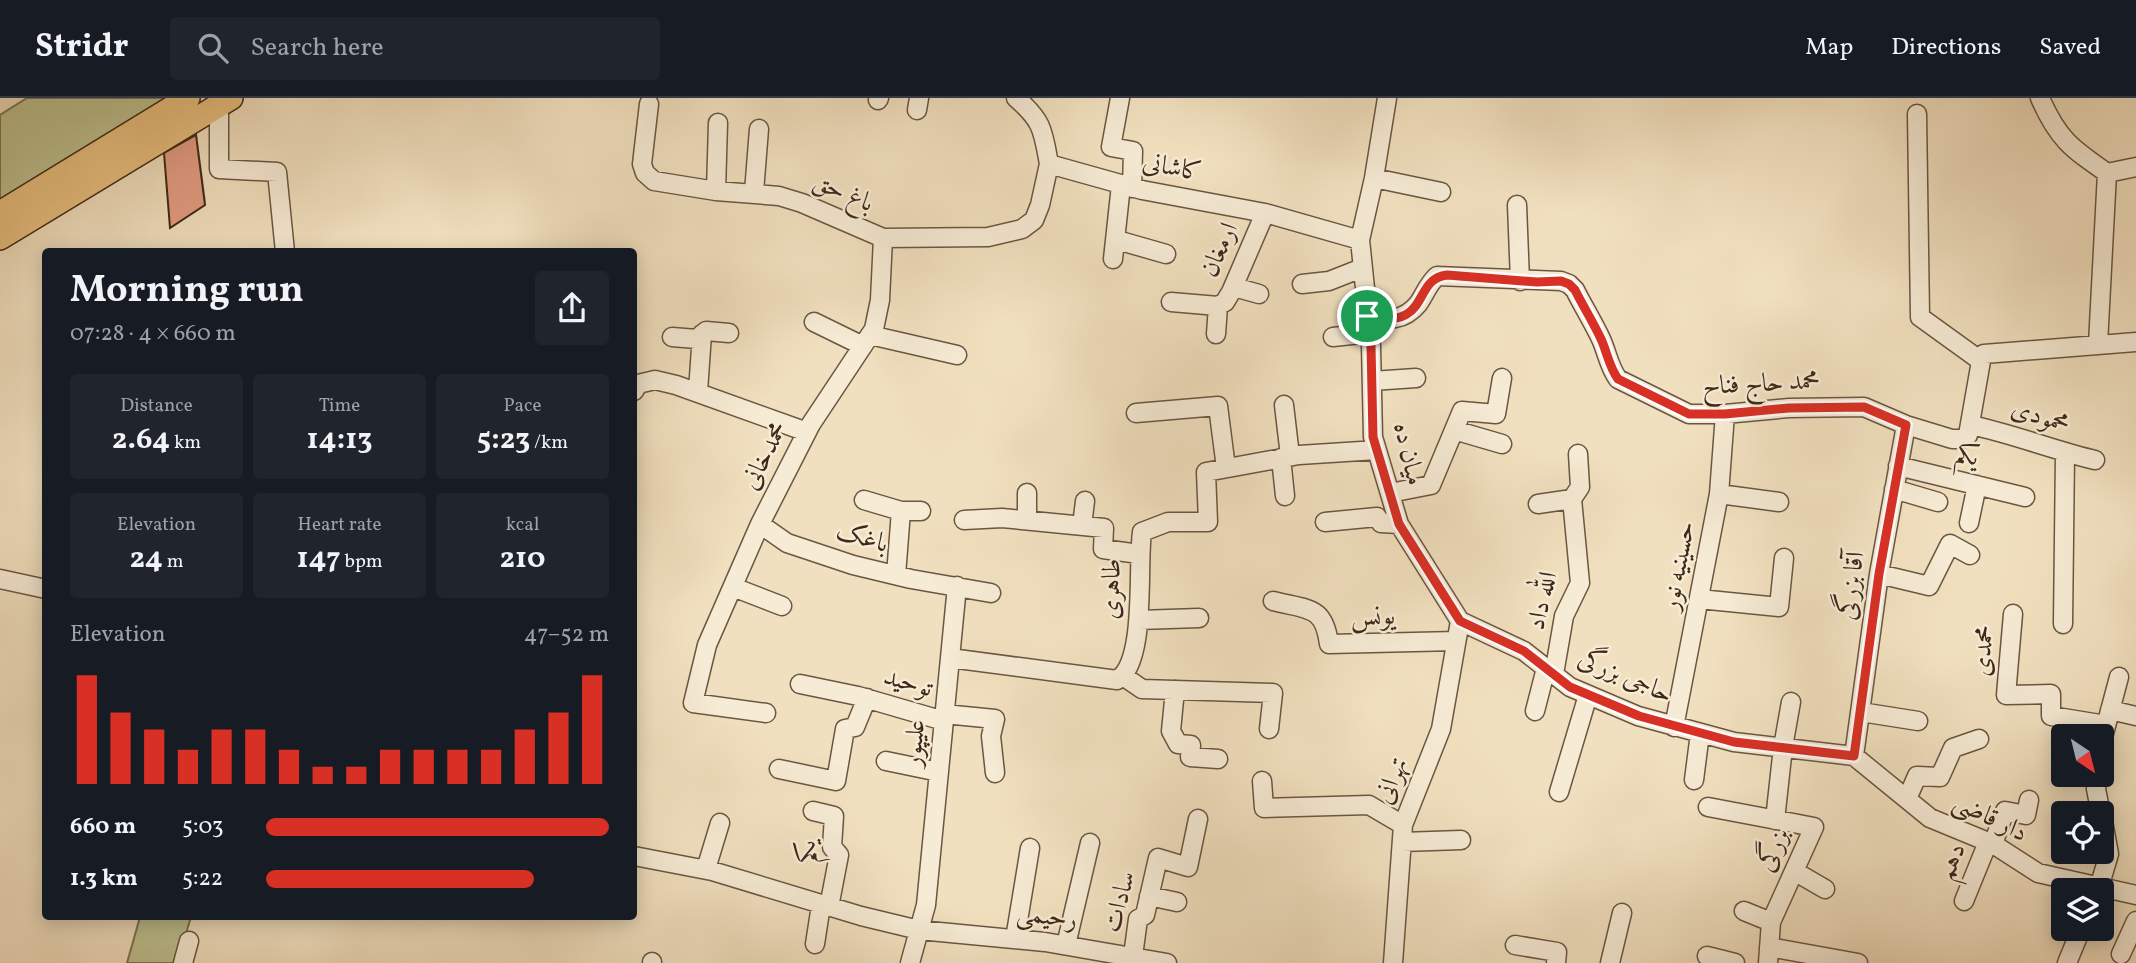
<!DOCTYPE html>
<html lang="en">
<head>
<meta charset="utf-8">
<style>
  body { margin:0; font-family:Vollkorn,Amiri,serif; background:#20242c; color:#f1f3f6; height:100vh; display:flex; flex-direction:column; font-size:26px; white-space:nowrap }
  * { box-sizing:border-box; margin:0 }
  p { font-size:23px; color:#9ea1a6 }
  .icon { flex:none; width:38px; height:38px; fill:none; stroke:currentColor; stroke-width:2; stroke-linecap:round; stroke-linejoin:round }
  .map { position:relative; flex:1; overflow:hidden }
  .sheet { position:absolute; left:42px; top:150px; width:595px; height:672px; display:flex; flex-direction:column; background:#171b24; border-radius:7px; box-shadow:0 4px 18px #0003 }
  .sheet>* { flex:none }
  .needle { width:46px; rotate:145deg }
  .tools { position:absolute; left:2051px; top:626px; display:grid; gap:14px }
  .tools a { display:grid; place-items:center; width:63px; height:63px; border-radius:7px; background:#171b24; box-shadow:0 4px 18px #0003; font-size:35px }
  .pin { position:absolute; display:grid; place-items:center; width:60px; height:60px; color:#fff; margin:-30px; border:4px solid #fff; border-radius:50%; box-shadow:0 2px 7px #0007 }
  .round { display:grid; place-items:center; flex:none; width:74px; height:74px; border-radius:7px; background:#20242c }
  .overview { display:flex; align-items:center; justify-content:space-between; height:119px; padding:0 28px }
  h1 { font-size:38px; font-weight:700; line-height:52px }
  .stats { display:grid; grid-template-columns:repeat(3,1fr); gap:10px; height:119px; padding:7px 28px }
  .stats div { display:grid; align-content:center; border-radius:7px; background:#20242c; text-align:center }
  .stats b { font-size:30px; font-weight:700 }
  .stats small { font-size:19px; font-weight:400 }
  .stats p { font-size:19px }
  .chart { height:196px; padding:14px 28px }
  .chart p { display:flex; justify-content:space-between }
  .chart svg { width:100%; height:126px; margin-top:7px; stroke:#d93025; stroke-width:6 }
  ul { padding:0 28px; list-style:none; font-size:23px }
  li { display:grid; grid-template-columns:112px 84px 1fr; align-items:center; height:52px }
  li i { height:18px; border-radius:9px; background:#d93025 }
  header { display:flex; align-items:center; gap:42px; box-sizing:border-box; height:98px; padding:0 35px; background:#171b24; border-bottom:2px solid #363941 }
  header strong { font-size:33px }
  nav { display:flex; gap:38px; margin-inline-start:auto; font-size:24px }
  .search { width:490px; height:63px; background:#20242c; display:flex; align-items:center; gap:18px; box-sizing:border-box; padding:0 24px; border-radius:7px; color:#9ea1a6; font-size:26px }
  .map>svg:first-child { display:block }
  .green { fill:#bdc190; stroke:#7e7454; stroke-width:2 }
  .shadow { fill:#0003 }
  .building { fill:#e39c83; stroke:#3e2817; stroke-width:2 }
  .lines { fill:none; stroke-linecap:round; stroke-linejoin:round }
  .minor-casing { stroke:#6b5641; stroke-width:21 }
  .major-casing { stroke:#3e2817; stroke-width:26 }
  .minor { stroke:#f6ebd5; stroke-width:18 }
  .major { stroke:#e8c080; stroke-width:23 }
  .route-casing { stroke:#fff; stroke-width:14 }
  .route { stroke:#d93025; stroke-width:9 }
  .labels { text-anchor:middle; dominant-baseline:central; stroke-width:5; stroke-linejoin:round; paint-order:stroke }
  .street-label { font-size:26px; fill:#3e2817; stroke:#f6ebd5 }
</style>
</head>
<body>
<header>
<strong>Stridr</strong>
<div class="search"><svg class="icon" aria-label="search" viewBox="0 0 24 24"><circle cx="10" cy="10" r="6"/><path d="M15 15l6 6"/></svg>Search here</div>
<nav><a>Map</a><a>Directions</a><a>Saved</a></nav>
</header>
<div class="map">
<svg width="2136" height="865" viewBox="0 0 2136 865">
  <rect width="100%" height="100%" fill="#f1e0bf"/>
  <filter id="stains"><feTurbulence type="fractalNoise" baseFrequency=".00286" numOctaves="4"/><feColorMatrix values="0 0 0 0 .2 0 0 0 0 .09 0 0 0 0 .02 0 0 0 .5 -.17"/></filter>
  <radialGradient id="worn" r=".72"><stop offset=".6" stop-color="#630" stop-opacity="0"/><stop offset="1" stop-color="#630" stop-opacity=".3"/></radialGradient>
  <path class="green" d="M27,0H175L0,103V17Z
    M140,819H191L177,865H127Z"/>
  <path class="shadow" d="M197,36L206,103L204,106L169,53Z"/>
  <path class="building" d="M196,37L205,107L170,130L164,55Z"/>
  <g class="lines">
    <defs>
      <path id="minor" d="M1016,0C1043,23 1043,33 1049,66L1142,92L1265,115L1360,142
        M1120,0L1111,49L1133,53L1132,90
        M1387,0L1374,80L1360,142L1371,248L1373,339L1399,426L1460,523
        M2040,0C2058,41 2071,50 2107,75L2136,69
        M878,2L879,0
        M649,6L642,66L645,75L654,83L716,93L779,98L802,105L883,140L988,139L1022,131L1034,122L1040,107L1049,66
        M219,7V71L277,74L285,154
        M917,12L919,0
        M1917,16L1920,219L1981,263
        M1374,80L1441,94
        M716,93L718,25
        M754,94L759,31
        M1517,107L1520,183
        M1117,142L1166,156
        M1113,161L1121,87
        M1302,186L1329,183L1362,170
        M1234,189L1259,196
        M1171,204L1218,208
        M1218,208L1225,204L1231,194L1265,115
        M1367,218C1387,223 1404,223 1418,206C1425,196 1428,186 1437,178L1561,183L1569,186L1575,192C1583,208 1593,224 1601,241C1607,254 1609,269 1618,281L1689,316H1725L1789,310L1864,309L1906,327L1952,341H1962L1968,337L1981,263L1984,256L2136,244
        M814,224L863,248
        M1216,236L1218,208
        M870,237L957,257
        M672,239L697,241L706,233L729,235
        M1333,239L1370,235
        M2098,246L2107,75
        M1372,283L1416,280
        M634,293L638,286L655,282L676,287L807,334
        M698,293L702,236
        M1284,307L1290,358
        M1136,315L1218,308L1226,370
        M1971,327C2013,336 2053,352 2095,362
        M1454,332L1502,346
        M1281,360L1285,398
        M1898,368L2025,399
        M1894,391L1938,404
        M1390,395L1431,387L1462,313L1496,316L1502,280
        M1719,396L1779,404
        M1572,401L1580,389L1578,356
        M864,402L901,413H921
        M1538,406L1572,401
        M964,422L1002,420L1104,430L1103,451L1139,456
        M1027,422V395
        M1325,424L1377,419L1381,425L1399,426
        M1969,425L1977,387
        M760,426L787,445L853,467L911,481L991,495
        M1082,428L1085,403
        M1879,476L1929,488L1950,446L1970,457
        M896,477L901,413
        M0,481L46,491
        M733,489L782,508
        M1699,501L1779,509L1784,460
        M1273,503C1308,512 1324,507 1329,546L1456,543
        M2013,516L2006,597L2051,596V618L2106,627
        M1139,522L1199,520
        M1460,523L1524,553L1570,589L1638,618L1734,644L1854,658L1930,720L1993,746L2038,775L2136,797
        M2063,526L2065,355
        M950,560L1117,582C1147,565 1137,468 1142,434L1168,424H1208L1206,374L1299,357L1377,352
        M1554,576L1564,518L1580,485L1572,401
        M1123,578L1142,591L1273,595L1269,631
        M800,586L858,598L944,623
        M1175,592L1171,633L1178,646L1191,647L1190,659L1218,661
        M2110,612L2136,618
        M1535,613L1546,570
        M1861,614L1918,623
        M766,615L693,605L707,547L760,426L811,326L874,231L880,202L883,140
        M944,616L995,621L991,638L995,675
        M1674,629L1719,396L1725,316
        M2102,643L2119,579
        M1854,658L1879,476L1906,327
        M886,663L939,674
        M779,671L836,683L845,631L855,629L867,600
        M2097,677L2096,691L2101,716
        M1694,682L1700,635
        M1262,683L1264,710L1369,707L1403,727
        M1559,694L1588,597
        M1907,701L1917,678L1940,679L1953,650L1979,641
        M1708,709L1814,729L1771,824L1768,865
        M813,713L834,718L832,749L839,757L829,809
        M1775,722L1783,649L1791,604
        M1402,744L1461,742
        M1993,746L2005,713L2026,717L2029,702
        M634,758L712,773L861,818L919,832L1045,844L1167,865
        M706,771L720,725
        M1794,773L1825,791
        M2098,793L2109,756L2102,718
        M1149,798L1177,804
        M1964,803L1988,744
        M1744,813L1771,824
        M1015,841L1030,750
        M815,846L821,807
        M1066,847L1090,745
        M1515,847L1557,854L1556,865
        M1769,849L1858,865
        M2121,856L2136,823
        M1133,858L1138,821L1145,817L1158,760L1188,769L1198,721
        M1707,858L1735,865
        M183,865L189,843
        M652,865V864
        M910,865L926,807L957,488
        M1393,865L1403,727L1441,631L1460,523
        M1610,865L1622,815
        M2067,865L2081,831"/>
      <path id="major" d="M0,115L188,0
        M0,140L231,0"/>
    </defs>
    <use href="#minor" class="minor-casing"/>
    <use href="#major" class="major-casing"/>
    <use href="#minor" class="minor"/>
    <use href="#major" class="major"/>
  </g>
  <g class="lines">
    <defs>
      <path id="route" d="M1447,177L1537,184L1561,183L1569,186L1575,192C1583,208 1593,224 1601,241C1607,254 1609,269 1618,281L1689,316H1725L1789,310L1864,309L1906,327L1879,476L1854,658L1734,644L1639,618L1570,589L1524,553L1460,523L1399,426L1373,339L1371,248L1367,218C1432,233 1411,181 1447,177Z"/>
    </defs>
    <use href="#route" class="route-casing"/>
    <use href="#route" class="route"/>
  </g>
  <g class="labels">
    <g class="street-label">
      <text transform="translate(1172 70) rotate(11)">کاشانی</text>
      <text transform="translate(843 95) rotate(23)">باغ حق</text>
      <text transform="translate(1220 152) rotate(-66)">ارمغان</text>
      <text transform="translate(1761 286) rotate(-3)">محمد حاج فناح</text>
      <text transform="translate(2040 319) rotate(17)">محمودی</text>
      <text transform="translate(1408 356) rotate(77)">میان ده</text>
      <text transform="translate(765 358) rotate(-63)">محمدخانی</text>
      <text transform="translate(1967 358) rotate(14)">یکم</text>
      <text transform="translate(862 440) rotate(16)">باغک</text>
      <text transform="translate(1679 468) rotate(-79)">حسینیه نور</text>
      <text transform="translate(1852 488) rotate(-82)">آقا بزرگی</text>
      <text transform="translate(1112 491) rotate(-88)">طاهری</text>
      <text transform="translate(1543 503) rotate(-76)">الله داد</text>
      <text transform="translate(1373 519) rotate(-1)">یونس</text>
      <text transform="translate(1984 553) rotate(-86)">محمدی</text>
      <text transform="translate(1625 579) rotate(23)">حاجی بزرگی</text>
      <text transform="translate(908 585) rotate(16)">توحید</text>
      <text transform="translate(915 645) rotate(-85)">علیپور</text>
      <text transform="translate(1392 683) rotate(-68)">تهرانی</text>
      <text transform="translate(1990 720) rotate(26)">دار قاضی</text>
      <text transform="translate(1774 752) rotate(-66)">بزرگی</text>
      <text transform="translate(808 754) rotate(-93)">یکم</text>
      <text transform="translate(1952 764) rotate(-68)">دهم</text>
      <text transform="translate(1120 804) rotate(-75)">سادات</text>
      <text transform="translate(1047 819) rotate(7)">رحیمی</text>
    </g>
  </g>
  <rect width="100%" height="100%" filter="url(#stains)"/>
  <rect width="100%" height="100%" fill="url(#worn)"/>
</svg>
<div class="tools">
<a><svg class="needle" viewBox="-14 -14 28 28"><path d="M0-13l5 13h-10z" fill="#e53935"/><path d="M0 13l5-13h-10z" fill="#9ea1a6"/></svg></a>
<a><svg class="icon" aria-label="locate" viewBox="0 0 24 24"><circle cx="12" cy="12" r="6"/><path d="M12 2v4M12 18v4M2 12h4M18 12h4"/></svg></a>
<a><svg class="icon" aria-label="layers" viewBox="0 0 24 24"><path d="M12 4l9 5-9 5-9-5zM3 14l9 5 9-5"/></svg></a>
</div>
<div class="pin" style="left:1367px;top:218px;background:#1e9e55"><svg class="icon" aria-label="arrive" viewBox="0 0 24 24"><path d="M6 21V4h12l-3 4 3 4H6"/></svg></div>
<section class="sheet">
<div class="overview"><div><h1>Morning run</h1><p>07:28 · 4 × 660 m</p></div><a class="round"><svg class="icon" aria-label="share" viewBox="0 0 24 24"><path d="M12 15V3M7 8l5-5 5 5M5 13v7h14v-7"/></svg></a></div>
<div class="stats">
<div><p>Distance</p><b>2.64<small> km</small></b></div>
<div><p>Time</p><b>14:13</b></div>
<div><p>Pace</p><b>5:23<small> /km</small></b></div>
</div>
<div class="stats">
<div><p>Elevation</p><b>24<small> m</small></b></div>
<div><p>Heart rate</p><b>147<small> bpm</small></b></div>
<div><p>kcal</p><b>210</b></div>
</div>
<div class="chart"><p><span>Elevation</span>47–52 m</p>
<svg viewBox="0 0 160 44" preserveAspectRatio="none"><path d="M5 44V6M15 44V19M25 44V25M35 44V32M45 44V25M55 44V25M65 44V32M75 44V38M85 44V38M95 44V32M105 44V32M115 44V32M125 44V32M135 44V25M145 44V19M155 44V6"/></svg>
</div>
<ul>
<li><b>660 m</b>5:03<i style="width:100%"></i></li>
<li><b>1.3 km</b>5:22<i style="width:78%"></i></li>
</ul>
</section>
</div>
</body>
</html>
